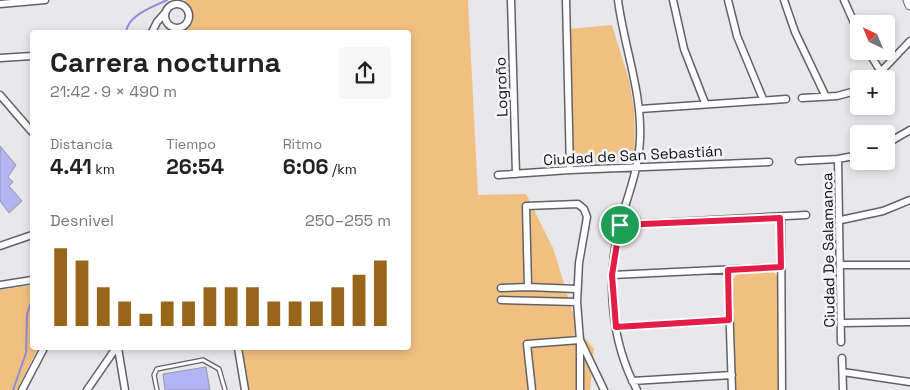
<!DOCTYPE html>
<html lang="es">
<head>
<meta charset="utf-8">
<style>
  body { margin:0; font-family:"Space Grotesk",sans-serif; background:#f6f6f6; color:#222; height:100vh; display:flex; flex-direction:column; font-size:19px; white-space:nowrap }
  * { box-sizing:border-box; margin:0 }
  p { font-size:16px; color:#767676 }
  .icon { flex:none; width:28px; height:28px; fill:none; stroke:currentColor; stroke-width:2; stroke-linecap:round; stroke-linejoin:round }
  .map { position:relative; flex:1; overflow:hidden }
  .sheet { position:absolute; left:30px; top:30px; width:381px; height:320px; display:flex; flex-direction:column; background:#fff; border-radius:5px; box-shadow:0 2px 8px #0003 }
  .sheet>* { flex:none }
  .needle { width:32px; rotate:316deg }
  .tools { position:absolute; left:850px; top:15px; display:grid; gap:10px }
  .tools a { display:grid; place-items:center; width:45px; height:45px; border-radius:5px; background:#fff; box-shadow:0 2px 8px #0003; font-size:25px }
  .pin { position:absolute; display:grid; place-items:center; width:42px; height:42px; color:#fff; margin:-21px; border:2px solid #fff; border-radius:50%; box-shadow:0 1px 5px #0007 }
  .round { display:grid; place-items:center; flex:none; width:52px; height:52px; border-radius:5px; background:#f6f6f6 }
  .head { display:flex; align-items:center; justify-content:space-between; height:85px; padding:0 20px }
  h1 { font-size:28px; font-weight:600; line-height:38px }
  .stats { display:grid; grid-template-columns:repeat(3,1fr); gap:8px; height:85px; padding:5px 20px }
  .stats div { display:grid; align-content:center }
  .stats b { font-size:21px; font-weight:600 }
  .stats small { font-size:14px; font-weight:400 }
  .stats p { font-size:14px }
  .chart { height:140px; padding:10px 20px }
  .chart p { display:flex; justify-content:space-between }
  .chart svg { width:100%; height:90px; margin-top:5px; stroke:#98661a; stroke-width:6 }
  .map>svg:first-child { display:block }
  .green { fill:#f1bf80 }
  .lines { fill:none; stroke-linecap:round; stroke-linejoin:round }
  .stream { stroke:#8b8edd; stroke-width:2 }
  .building { fill:#b1b5f6; stroke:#96979c }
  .service-casing { stroke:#616266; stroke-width:5.5 }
  .minor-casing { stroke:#616266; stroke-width:9 }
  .secondary-casing { stroke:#616266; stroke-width:11 }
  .service { stroke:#fff; stroke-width:3 }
  .minor { stroke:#fff; stroke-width:6 }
  .secondary { stroke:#fff; stroke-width:9 }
  .route-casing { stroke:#fff; stroke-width:10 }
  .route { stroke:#e11d48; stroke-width:6 }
  .labels { text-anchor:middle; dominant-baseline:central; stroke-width:5; stroke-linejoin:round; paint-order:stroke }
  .street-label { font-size:15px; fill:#111113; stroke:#f4f5fa }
</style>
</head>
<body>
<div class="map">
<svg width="910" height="390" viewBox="0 0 910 390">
  <rect width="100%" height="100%" fill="#e7e7ec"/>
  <path class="green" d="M185,0H468L478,195L526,194L553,248L578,329L594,349L590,390H246L238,348H409V32H155L189,28Z
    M612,25L629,80L634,109L635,155L627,161L580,164L574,156L570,29Z
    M773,271L778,277L779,390H735L733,279L737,273Z
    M32,285V348H38L17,390H0V290Z"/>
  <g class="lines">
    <path class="stream" d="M126,32C128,15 153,7 167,0
      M13,390L26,353L27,314L32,300"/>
  </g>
  <path class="building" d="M0,146L16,165L8,177L13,182L9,186L22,201L9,213L0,201Z
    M206,367L210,390H165L163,374Z"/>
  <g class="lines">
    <defs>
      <path id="service" d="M157,390L154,375L157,369L203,360L219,369L225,390"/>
      <path id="minor" d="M511,0L516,174
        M566,0L570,170
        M618,0C624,47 642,91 640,139C639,168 628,195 620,223C606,278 610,340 637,390
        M673,0L684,49L705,103
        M728,0L737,36L763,99
        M784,0L795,32L826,97
        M844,0L859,34
        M0,4L45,0
        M165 16a12 12 0 1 1 24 0a12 12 0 1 1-24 0Z
        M152,32L157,22L165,13
        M868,51L881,72
        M0,58L32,56
        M874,79L910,41
        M0,95L32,132
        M802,98L837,96L859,90
        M640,109L786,99
        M886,144L910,130
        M838,159L841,342
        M799,161L838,159L859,155
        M498,175L570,170L769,162
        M781,218L782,390
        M841,220L883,211L910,200
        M620,225L806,215
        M0,246L32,235
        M841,265H910
        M728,270L732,390
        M612,275L781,267
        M0,285L32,280
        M528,287L577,289
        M501,288L528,287L526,206L578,204L584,209L587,217L579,263L577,302L580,340V390
        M501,300L577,302
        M842,323L910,322
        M616,327L729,320
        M118,348L125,390
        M238,348L245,390
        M842,358L843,390
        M843,372L910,382
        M632,381L732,375
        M22,390L44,348
        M87,390L116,348
        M532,390L527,344L580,340L604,390"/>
      <path id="secondary" d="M908,0L910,5"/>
    </defs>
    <use href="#service" class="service-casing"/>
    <use href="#minor" class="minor-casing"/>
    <use href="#secondary" class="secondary-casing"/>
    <use href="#service" class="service"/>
    <use href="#minor" class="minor"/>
    <use href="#secondary" class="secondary"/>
  </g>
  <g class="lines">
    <defs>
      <path id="route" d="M780,218L781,267L728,270L729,320L616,327L612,275L620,225Z"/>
    </defs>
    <use href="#route" class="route-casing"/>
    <use href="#route" class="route"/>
  </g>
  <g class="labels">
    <g class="street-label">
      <text transform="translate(501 87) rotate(-92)">Logroño</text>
      <text transform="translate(633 155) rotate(-3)">Ciudad de San Sebastián</text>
      <text transform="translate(828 250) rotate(-91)">Ciudad De Salamanca</text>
    </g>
  </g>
</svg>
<div class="tools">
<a><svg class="needle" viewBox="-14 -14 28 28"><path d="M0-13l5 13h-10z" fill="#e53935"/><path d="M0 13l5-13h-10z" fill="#767676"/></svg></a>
<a>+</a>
<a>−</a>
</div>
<div class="pin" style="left:620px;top:225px;background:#1e9e55"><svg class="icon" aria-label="arrive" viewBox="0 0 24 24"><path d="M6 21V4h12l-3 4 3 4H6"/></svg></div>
<section class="sheet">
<div class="head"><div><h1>Carrera nocturna</h1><p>21:42 · 9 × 490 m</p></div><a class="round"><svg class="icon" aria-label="share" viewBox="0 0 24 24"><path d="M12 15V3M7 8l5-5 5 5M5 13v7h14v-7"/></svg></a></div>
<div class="stats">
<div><p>Distancia</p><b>4.41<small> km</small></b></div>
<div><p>Tiempo</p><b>26:54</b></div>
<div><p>Ritmo</p><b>6:06<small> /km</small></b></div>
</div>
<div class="chart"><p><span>Desnivel</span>250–255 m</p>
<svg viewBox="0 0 160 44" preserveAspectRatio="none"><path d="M5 44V6M15 44V12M25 44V25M35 44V32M45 44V38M55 44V32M65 44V32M75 44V25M85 44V25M95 44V25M105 44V32M115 44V32M125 44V32M135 44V25M145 44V19M155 44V12"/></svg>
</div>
</section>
</div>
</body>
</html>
